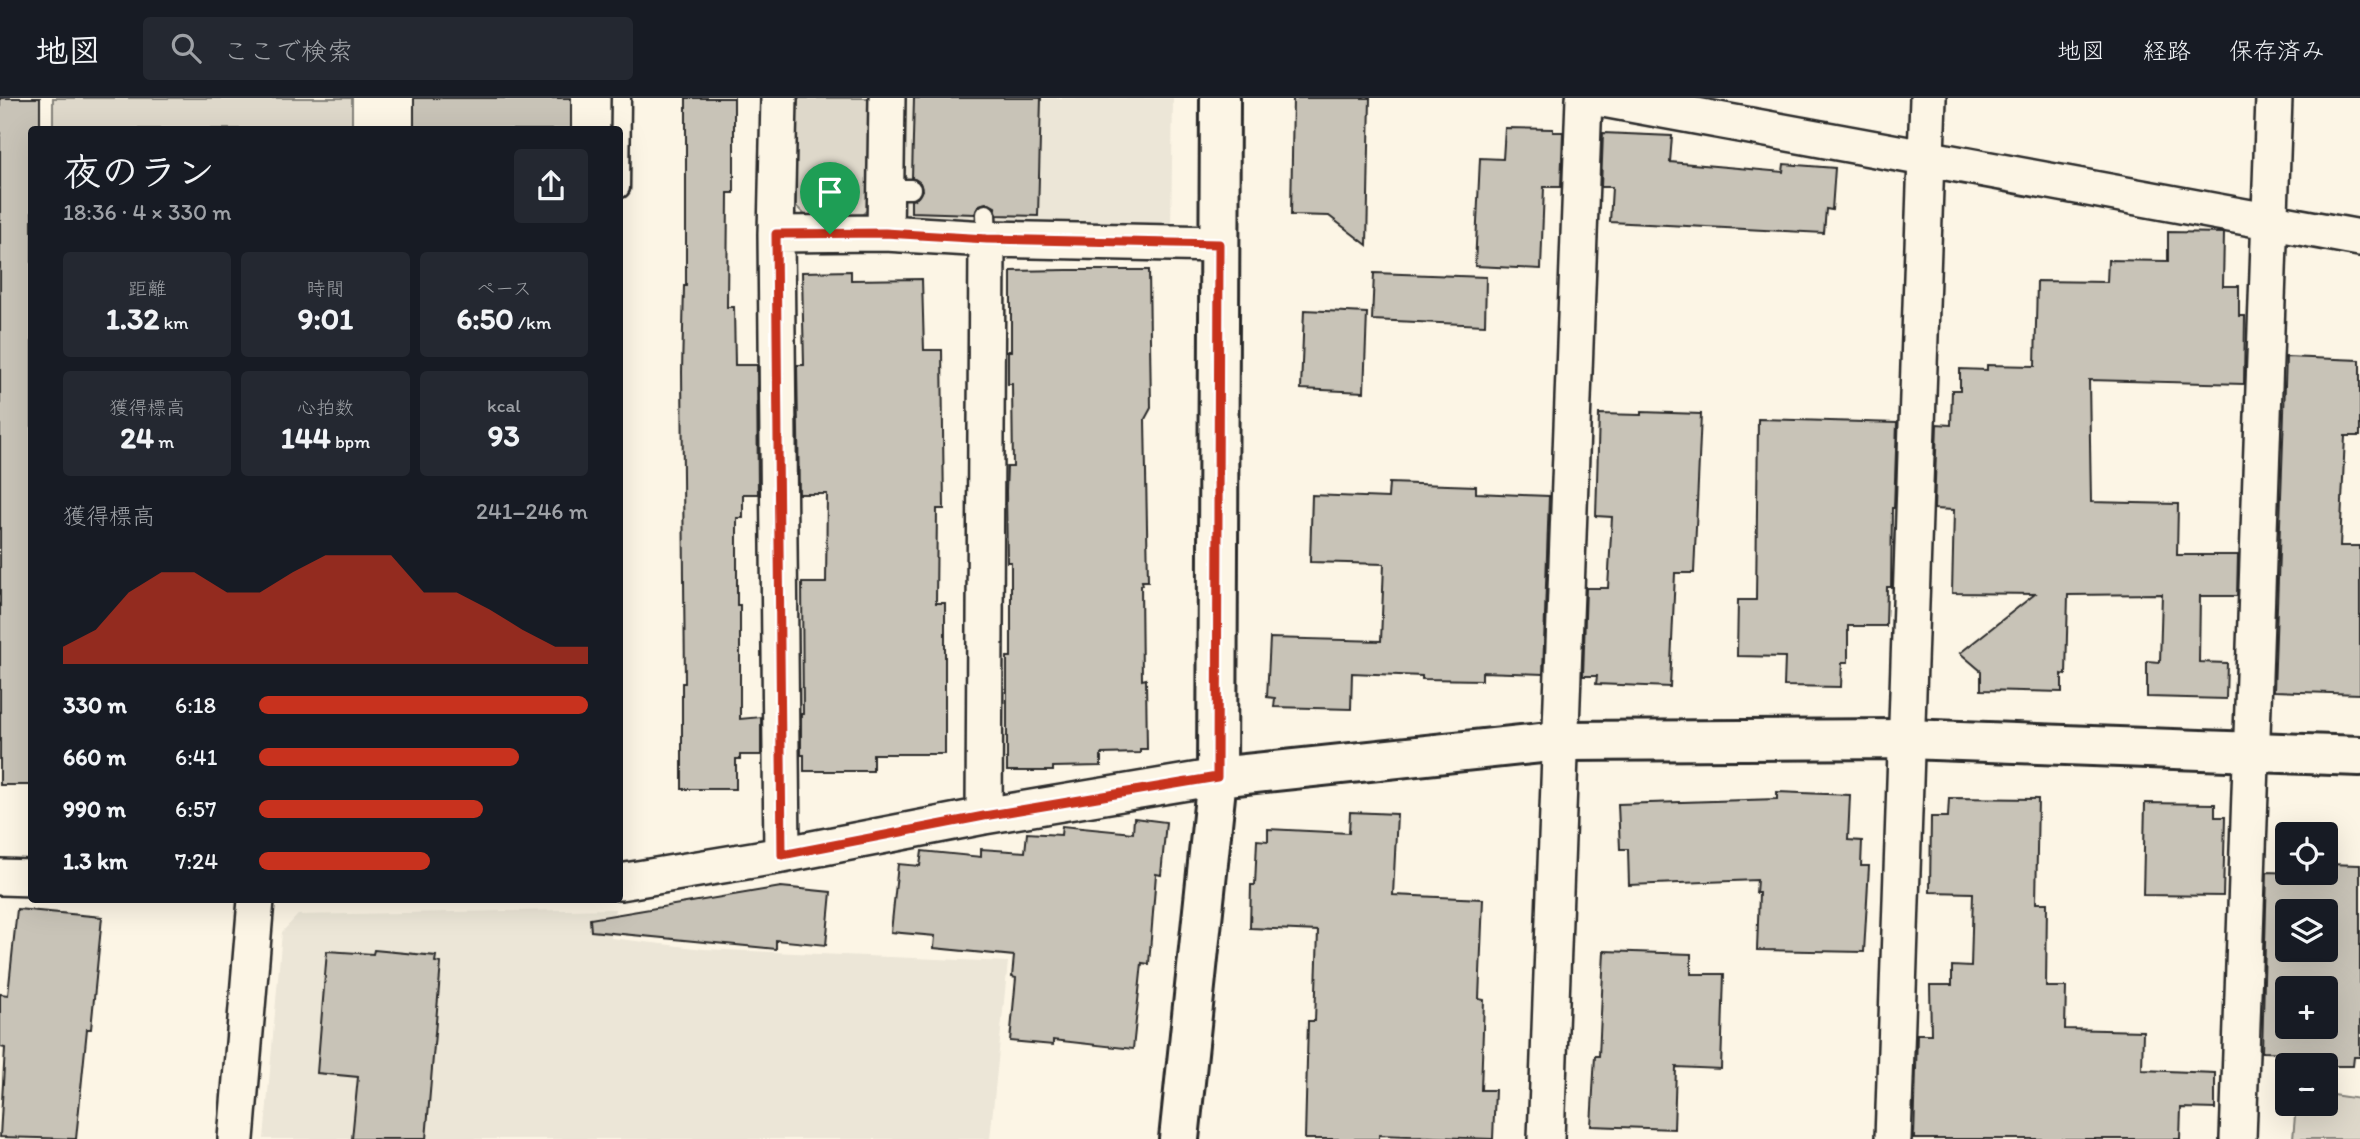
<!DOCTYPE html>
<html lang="ja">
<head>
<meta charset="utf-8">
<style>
  body { margin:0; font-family:Itim,"Klee One",sans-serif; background:#242831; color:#f1f3f6; height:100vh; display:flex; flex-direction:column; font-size:26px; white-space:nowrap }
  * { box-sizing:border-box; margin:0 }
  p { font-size:23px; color:#9ea1a6 }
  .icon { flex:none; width:38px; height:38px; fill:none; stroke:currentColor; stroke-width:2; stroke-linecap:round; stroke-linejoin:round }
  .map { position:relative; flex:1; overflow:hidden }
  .details { position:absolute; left:28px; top:28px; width:595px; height:777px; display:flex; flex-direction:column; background:#171b24; border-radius:7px; box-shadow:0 7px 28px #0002 }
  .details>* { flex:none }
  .fabs { position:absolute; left:2275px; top:724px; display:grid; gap:14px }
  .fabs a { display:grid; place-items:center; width:63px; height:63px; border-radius:7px; background:#171b24; box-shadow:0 7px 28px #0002; font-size:35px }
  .pin { position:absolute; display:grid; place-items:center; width:60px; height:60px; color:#fff; margin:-72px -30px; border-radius:50% 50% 50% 0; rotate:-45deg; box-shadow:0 0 7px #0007 }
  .pin .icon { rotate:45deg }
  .round { display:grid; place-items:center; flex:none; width:74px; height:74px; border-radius:7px; background:#242831 }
  .headline { display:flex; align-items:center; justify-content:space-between; height:119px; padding:0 35px }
  h1 { font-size:38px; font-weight:700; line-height:52px }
  .stats { display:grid; grid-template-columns:repeat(3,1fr); gap:10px; height:119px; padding:7px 35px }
  .stats div { display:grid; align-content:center; border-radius:7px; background:#242831; text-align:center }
  .stats b { font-size:30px; font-weight:700 }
  .stats small { font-size:19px; font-weight:400 }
  .stats p { font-size:19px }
  .chart { height:196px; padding:14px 35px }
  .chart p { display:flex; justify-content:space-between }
  .chart svg { width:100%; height:126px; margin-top:7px; fill:#c8321e; opacity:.7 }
  ul { padding:0 35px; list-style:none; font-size:23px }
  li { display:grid; grid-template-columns:112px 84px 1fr; align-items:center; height:52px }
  li i { height:18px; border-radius:9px; background:#c8321e }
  header { display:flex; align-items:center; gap:42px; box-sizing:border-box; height:98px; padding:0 35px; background:#171b24; border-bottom:2px solid #363941 }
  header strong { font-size:33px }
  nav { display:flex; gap:38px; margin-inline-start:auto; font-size:24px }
  .search { width:490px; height:63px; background:#242831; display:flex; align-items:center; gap:18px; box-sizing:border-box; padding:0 24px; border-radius:7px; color:#9ea1a6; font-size:26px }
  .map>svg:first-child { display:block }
  .built { fill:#ece6d7 }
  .green { fill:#ded8ca; stroke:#84827a; stroke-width:2 }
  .building { fill:#c8c3b7; stroke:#2b2b2b; stroke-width:2; fill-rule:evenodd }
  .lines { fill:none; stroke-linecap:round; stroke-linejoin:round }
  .lane-casing { stroke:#2b2b2b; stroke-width:23 }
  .street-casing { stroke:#2b2b2b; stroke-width:40 }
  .secondary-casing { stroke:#2b2b2b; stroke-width:44 }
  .lane { stroke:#fcf5e5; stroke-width:18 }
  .street { stroke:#fcf5e5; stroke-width:35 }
  .secondary { stroke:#fcf5e5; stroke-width:38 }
  .route-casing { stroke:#fff; stroke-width:14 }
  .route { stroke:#c8321e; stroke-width:9 }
</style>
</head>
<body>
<header>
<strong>地図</strong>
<div class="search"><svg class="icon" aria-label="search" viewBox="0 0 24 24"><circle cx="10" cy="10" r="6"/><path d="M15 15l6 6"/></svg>ここで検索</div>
<nav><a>地図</a><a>経路</a><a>保存済み</a></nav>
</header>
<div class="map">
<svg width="2360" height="1041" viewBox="0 0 2360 1041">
  <rect width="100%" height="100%" fill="#fcf5e5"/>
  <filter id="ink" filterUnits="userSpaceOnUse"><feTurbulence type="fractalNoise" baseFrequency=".0143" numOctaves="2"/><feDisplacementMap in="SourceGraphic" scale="14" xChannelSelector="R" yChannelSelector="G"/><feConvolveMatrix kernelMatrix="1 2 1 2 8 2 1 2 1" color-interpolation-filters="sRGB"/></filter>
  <g filter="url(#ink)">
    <path class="built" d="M901,0H1173L1171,131L911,122L898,107Z
      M615,811L611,840L704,851L1008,864L990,1041H264L282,834L298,817Z"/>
    <path class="green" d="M53,0H352V31H53Z
      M796,0H875L873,107L856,122L808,120L796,108Z
      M2326,996L2360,1001V1041H2293L2296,1006H2326Z"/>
    <path class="building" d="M0,0H40V32H32V687H0Z
      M414,0H571V32H414Z
      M686,0H734V95H728L727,209H734L735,267H757L758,396H743V420H737V507H740V621L761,619V657H740V661H736V691H682V585H685L682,274L684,188H686Z
      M914,0H1041L1038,118L997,117L995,109L986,105L979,107L975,116L911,114V102L917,100L922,92L920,85L912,80Z
      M1293,0H1370L1367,147L1329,118L1291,117Z
      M1505,30L1553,31V34H1563L1561,89H1544L1541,171L1475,168L1480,60L1503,61Z
      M1603,35L1672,38L1670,64L1783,74L1784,66L1835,70L1832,112L1826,111L1824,135L1610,124L1612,89H1601Z
      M2168,134L2224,135L2223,188H2239V218H2245L2244,286L2089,282L2091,404L2178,406L2177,457H2238L2237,498H2200L2199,564L2227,565L2226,601L2147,599V563L2160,564L2162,496L2068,497L2066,577L2062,576V594L1981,592V573L1960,555L2035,496L1952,495L1954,412L1934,411L1937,326L1951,327L1952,292H1960V271L1987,272V267L2035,268L2037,183L2107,184L2108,162L2168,163Z
      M1067,172H1149L1151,310L1145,321L1148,483H1142L1143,487H1141L1142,582L1146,581L1147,651H1140V655L1101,656V668L1053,669V673H1007V559H1011V464H1007L1006,393L1007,369H1013L1012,286H1008V253H1011V173Z
      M851,173V182L922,181L924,252H942L944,411H937L936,505H945V656H873V673H804V657H801V616H803L802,485H826L827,396H799L797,267H804L802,174Z
      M1374,175L1486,179L1485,227L1372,222Z
      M1304,212L1367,215L1364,294L1301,291Z
      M2286,259L2360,262V338H2345L2340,448H2360V596L2274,593Z
      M1641,314L1701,316L1694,475H1675L1670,589L1596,586L1597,578H1583L1586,490H1608L1612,419L1596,418L1599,316L1641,317Z
      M1758,321L1897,325L1894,410H1892L1891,489H1887L1886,528H1848V564H1842L1841,589L1784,588L1785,559L1737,558L1738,502H1756Z
      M1389,385L1476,388V395L1549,398L1543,576L1482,574V582L1422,581V578L1352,575L1351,611L1274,609L1275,600L1267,599L1270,540L1381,543L1384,466L1310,464L1312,397L1388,400Z
      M1777,694L1850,697L1848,742L1862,743L1861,768H1869L1864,854L1757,852L1759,795H1756L1757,782L1629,787L1628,751H1620L1618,706L1777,701Z
      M1949,700L2038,701L2036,805H2047L2046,889H2066L2065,931L2143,933L2142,972L2215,975V1011L2181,1010L2180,1041H1914L1917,936H1931L1930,887H1952V868L1971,869L1973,795L1930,794L1931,719H1948Z
      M2145,705L2215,706V719H2225L2223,798L2143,797Z
      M1350,714L1397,716L1393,797L1483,801L1479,901L1484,902L1481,992H1495L1493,1041L1379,1037V1041H1305L1308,923H1315L1318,833L1250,830L1251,787H1255L1257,742L1268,743V731L1349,735Z
      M1134,720L1166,724L1161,777L1156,776L1149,866L1142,865L1133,951L1053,942V947L1010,943L1016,880L1012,879L1014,858L934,850L935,838L891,834L898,766L920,768L922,753L981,759V751L1025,754L1027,735L1061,737L1062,728L1133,735Z
      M2326,766L2360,767V959H2354L2353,968H2297V955L2262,954L2267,774L2326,776ZM2287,814H2326V852H2287ZM2287,891H2326V929H2287Z
      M781,789L831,794L826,847L776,842V851L591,833L590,821Z
      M17,811L102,819L91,931H87L76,1041L0,1039L5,950L0,949V896L8,897Z
      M374,852L436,858L435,864L441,865L426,1041H352L358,979L317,975L327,853L373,856Z
      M1604,853L1691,856V876H1724L1721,971L1676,969L1674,1031L1591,1028L1595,958H1599Z"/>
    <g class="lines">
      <defs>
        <path id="lane" d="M620,90L621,0
          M886,91H911
          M986,116L987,141"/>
        <path id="street" d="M1598,0L2360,140
          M885,135L887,0
          M776,136L779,0
          M984,718L987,141
          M782,757L776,136L885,135L987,141L1219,146
          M0,779L32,780
          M620,784L782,757L984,718L1217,679
          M236,1041L256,802
          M1546,1041L1584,0
          M1893,1041L1928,0
          M2238,1041L2274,0"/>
        <path id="secondary" d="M1217,679L1560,643L1907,641L2360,658
          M1179,1041L1217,679L1220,0"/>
      </defs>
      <use href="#lane" class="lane-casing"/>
      <use href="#street" class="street-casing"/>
      <use href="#secondary" class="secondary-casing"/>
      <use href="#lane" class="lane"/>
      <use href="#street" class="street"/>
      <use href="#secondary" class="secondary"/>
    </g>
  </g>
  <g class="lines" filter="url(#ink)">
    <defs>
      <path id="route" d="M885,135L987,141L1219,146L1217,679L984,718L782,757L776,136Z"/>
    </defs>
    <use href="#route" class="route-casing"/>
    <use href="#route" class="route"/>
  </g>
</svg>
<div class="fabs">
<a><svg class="icon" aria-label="locate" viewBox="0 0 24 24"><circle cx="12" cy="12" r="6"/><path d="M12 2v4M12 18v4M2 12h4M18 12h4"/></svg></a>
<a><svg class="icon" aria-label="layers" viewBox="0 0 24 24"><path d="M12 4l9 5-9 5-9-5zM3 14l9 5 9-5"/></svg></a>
<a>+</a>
<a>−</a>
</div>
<div class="pin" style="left:830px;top:136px;background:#1e9e55"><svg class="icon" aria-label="arrive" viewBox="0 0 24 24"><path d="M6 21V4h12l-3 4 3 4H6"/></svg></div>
<section class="details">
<div class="headline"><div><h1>夜のラン</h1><p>18:36 · 4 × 330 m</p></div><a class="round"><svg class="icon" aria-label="share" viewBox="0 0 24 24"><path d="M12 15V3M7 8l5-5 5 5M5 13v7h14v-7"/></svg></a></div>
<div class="stats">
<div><p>距離</p><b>1.32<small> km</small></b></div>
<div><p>時間</p><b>9:01</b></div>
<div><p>ペース</p><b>6:50<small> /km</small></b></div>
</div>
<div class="stats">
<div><p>獲得標高</p><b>24<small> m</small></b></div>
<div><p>心拍数</p><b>144<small> bpm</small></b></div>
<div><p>kcal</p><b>93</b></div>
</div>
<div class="chart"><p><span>獲得標高</span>241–246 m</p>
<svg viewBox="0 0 160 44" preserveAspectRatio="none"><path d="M0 44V38L10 32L20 19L30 12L40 12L50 19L60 19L70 12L80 6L90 6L100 6L110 19L120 19L130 25L140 32L150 38L160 38V44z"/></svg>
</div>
<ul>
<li><b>330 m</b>6:18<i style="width:100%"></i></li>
<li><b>660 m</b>6:41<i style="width:79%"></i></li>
<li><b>990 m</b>6:57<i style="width:68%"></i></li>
<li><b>1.3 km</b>7:24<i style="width:52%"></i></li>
</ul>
</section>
</div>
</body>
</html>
